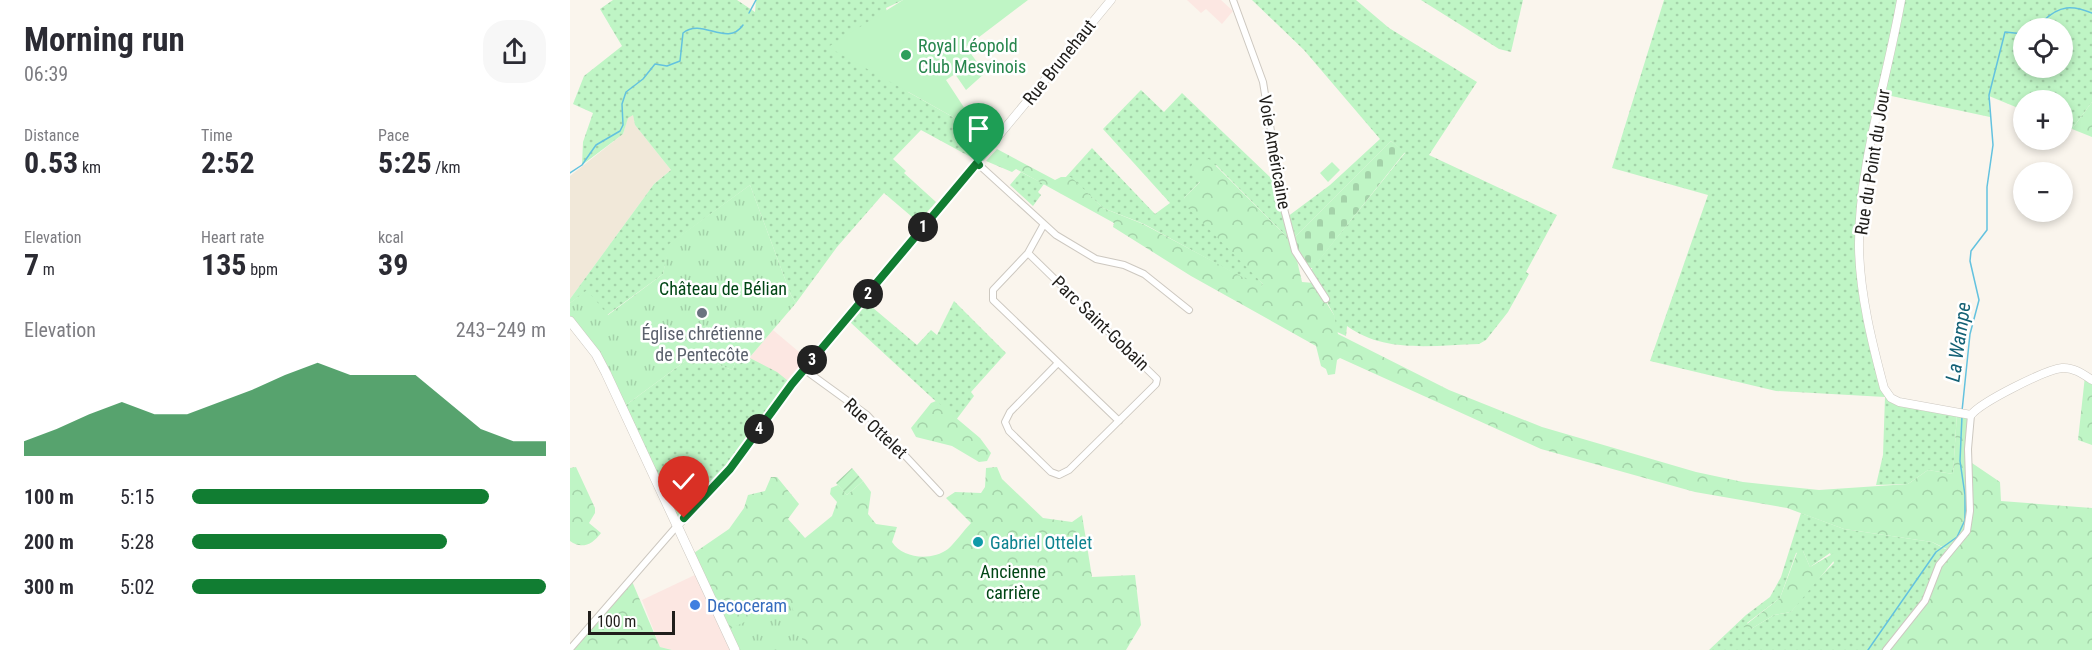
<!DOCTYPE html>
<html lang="en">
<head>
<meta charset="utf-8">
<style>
  body { margin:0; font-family:"Roboto Condensed",sans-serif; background:#f7f7f7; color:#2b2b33; height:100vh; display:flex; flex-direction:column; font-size:22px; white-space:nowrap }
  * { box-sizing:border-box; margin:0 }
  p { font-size:20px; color:#7c7c81 }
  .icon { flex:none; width:33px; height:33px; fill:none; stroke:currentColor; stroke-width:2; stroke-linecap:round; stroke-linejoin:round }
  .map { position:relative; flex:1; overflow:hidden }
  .drawer { display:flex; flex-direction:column; background:#fff; width:570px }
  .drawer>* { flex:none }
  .fabs { position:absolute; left:1443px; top:18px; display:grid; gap:12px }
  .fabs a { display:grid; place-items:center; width:60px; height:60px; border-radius:50%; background:#fff; box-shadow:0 3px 9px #0003; font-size:30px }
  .scale { position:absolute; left:18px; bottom:15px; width:87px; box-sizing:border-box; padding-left:6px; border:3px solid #201e1b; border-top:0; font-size:16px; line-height:21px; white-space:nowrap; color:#201e1b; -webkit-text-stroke:4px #fff; paint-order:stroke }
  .pin { position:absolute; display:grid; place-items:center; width:51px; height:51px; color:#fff; margin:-62px -26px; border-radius:50% 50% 50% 0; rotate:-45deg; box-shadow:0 0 6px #0007 }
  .pin .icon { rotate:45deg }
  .km { position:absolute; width:30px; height:30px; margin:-15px; border-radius:50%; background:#222; color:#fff; font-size:16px; line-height:30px; text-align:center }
  .round { display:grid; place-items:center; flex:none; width:63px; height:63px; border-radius:24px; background:#f7f7f7 }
  .headline { display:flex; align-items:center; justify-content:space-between; height:102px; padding:0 24px }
  h1 { font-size:33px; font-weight:700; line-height:45px }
  .metrics { display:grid; grid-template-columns:repeat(3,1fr); gap:9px; height:102px; padding:6px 24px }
  .metrics div { display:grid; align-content:center }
  .metrics b { font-size:30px; font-weight:700 }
  .metrics small { font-size:16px; font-weight:400 }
  .metrics p { font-size:16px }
  .chart { height:168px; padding:12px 24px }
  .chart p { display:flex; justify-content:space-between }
  .chart svg { width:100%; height:108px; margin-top:6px; fill:#117d32; opacity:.7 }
  ul { padding:0 24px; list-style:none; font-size:20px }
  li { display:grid; grid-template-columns:96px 72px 1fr; align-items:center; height:45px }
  li i { height:15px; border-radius:8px; background:#117d32 }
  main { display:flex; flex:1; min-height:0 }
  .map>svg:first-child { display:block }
  .commercial { fill:#fce7e2 }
  .built { fill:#f1e8d9 }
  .grass { fill:url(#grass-dots); fill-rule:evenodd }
  .forest { fill:url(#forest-crowns) }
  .cemetery { fill:url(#cemetery-stones) }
  .park { fill:url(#park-tufts) }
  .garden { fill:url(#garden-furrows) }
  .pitch { fill:#bff5c5 }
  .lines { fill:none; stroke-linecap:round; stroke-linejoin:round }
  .stream { stroke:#63c2df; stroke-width:1.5 }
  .minor-casing { stroke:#cdc8c0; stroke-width:8 }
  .tertiary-casing { stroke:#cdc8c0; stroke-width:9 }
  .primary-casing { stroke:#cdc8c0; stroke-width:10 }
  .minor { stroke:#fff; stroke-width:6 }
  .tertiary { stroke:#fff; stroke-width:8 }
  .primary { stroke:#fff; stroke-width:9 }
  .route-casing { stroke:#fff; stroke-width:12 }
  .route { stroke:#117d32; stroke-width:8 }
  .leisure-dot { fill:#2e9e5b; stroke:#fff; stroke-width:2 }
  .worship-dot { fill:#6b7280; stroke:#fff; stroke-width:2 }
  .culture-dot { fill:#0f9aa8; stroke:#fff; stroke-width:2 }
  .shop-dot { fill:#3f7fe0; stroke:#fff; stroke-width:2 }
  .labels { text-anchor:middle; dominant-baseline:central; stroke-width:5; stroke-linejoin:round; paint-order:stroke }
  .leisure-label { font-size:18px; fill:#27864d; stroke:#fff; text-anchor:start }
  .street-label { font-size:18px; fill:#201e1b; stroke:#fff }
  .park-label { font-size:18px; fill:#004615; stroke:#fff }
  .worship-label { font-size:18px; fill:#5b616d; stroke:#fff }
  .culture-label { font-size:18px; fill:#0d838f; stroke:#fff; text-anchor:start }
  .shop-label { font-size:18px; fill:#366cbe; stroke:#fff; text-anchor:start }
  .water-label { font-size:20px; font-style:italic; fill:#146175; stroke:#fff }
</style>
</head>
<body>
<main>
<section class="drawer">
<div class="headline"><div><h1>Morning run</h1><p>06:39</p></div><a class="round"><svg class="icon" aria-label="share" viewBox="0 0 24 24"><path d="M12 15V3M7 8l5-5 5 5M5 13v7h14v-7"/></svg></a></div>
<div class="metrics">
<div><p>Distance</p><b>0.53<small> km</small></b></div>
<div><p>Time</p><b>2:52</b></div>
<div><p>Pace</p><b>5:25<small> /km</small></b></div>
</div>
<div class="metrics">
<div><p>Elevation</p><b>7<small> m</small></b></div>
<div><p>Heart rate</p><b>135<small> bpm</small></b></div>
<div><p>kcal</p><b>39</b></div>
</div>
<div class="chart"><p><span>Elevation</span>243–249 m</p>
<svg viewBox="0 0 160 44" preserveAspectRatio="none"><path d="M0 44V38L10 33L20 27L30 22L40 27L50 27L60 22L70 17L80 11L90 6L100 11L110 11L120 11L130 22L140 33L150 38L160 38V44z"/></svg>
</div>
<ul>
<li><b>100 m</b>5:15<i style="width:84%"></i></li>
<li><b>200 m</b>5:28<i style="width:72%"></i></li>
<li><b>300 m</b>5:02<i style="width:100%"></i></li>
</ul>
</section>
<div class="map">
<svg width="1522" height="650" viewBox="0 0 1522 650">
  <defs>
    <pattern id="grass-dots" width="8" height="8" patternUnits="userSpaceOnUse" patternTransform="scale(1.5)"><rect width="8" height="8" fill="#bff5c5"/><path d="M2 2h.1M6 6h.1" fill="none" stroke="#a4d2a9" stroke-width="1.8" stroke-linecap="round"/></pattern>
    <pattern id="forest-crowns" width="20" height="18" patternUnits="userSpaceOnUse" patternTransform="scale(1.5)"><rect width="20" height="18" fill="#bff5c5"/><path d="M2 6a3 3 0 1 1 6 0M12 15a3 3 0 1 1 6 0" fill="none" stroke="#a4d2a9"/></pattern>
    <pattern id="cemetery-stones" width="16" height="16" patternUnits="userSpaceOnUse" patternTransform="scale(1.5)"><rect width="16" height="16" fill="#bff5c5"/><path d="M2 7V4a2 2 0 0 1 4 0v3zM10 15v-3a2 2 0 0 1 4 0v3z" fill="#a4d2a9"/></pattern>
    <pattern id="park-tufts" width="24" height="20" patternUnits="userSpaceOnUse" patternTransform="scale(1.5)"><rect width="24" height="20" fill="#bff5c5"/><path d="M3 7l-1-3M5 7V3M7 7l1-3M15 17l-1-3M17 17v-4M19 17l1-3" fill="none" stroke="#a4d2a9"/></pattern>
    <pattern id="garden-furrows" width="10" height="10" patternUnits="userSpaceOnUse" patternTransform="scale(1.5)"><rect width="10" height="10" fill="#bff5c5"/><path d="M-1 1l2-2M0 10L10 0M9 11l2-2" fill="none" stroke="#a4d2a9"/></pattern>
  </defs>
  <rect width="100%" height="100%" fill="#faf5ed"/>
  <path class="commercial" d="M617,0H651L663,11L652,24L636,9L631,13Z
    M203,330L241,362L222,384L179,358Z
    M129,573L165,650H102L90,647L72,600Z"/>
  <path class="built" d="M63,114L65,125L101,170L84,184L0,299V176L53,134L58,117Z"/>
  <path class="grass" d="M43,0H167L185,12L186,0H333L316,8L338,92L390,121L421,146L411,150L408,161L351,130L323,159L336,171L334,173L366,202L348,222L314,193L267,247L226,303L221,295L180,185L100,244L93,274L37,315L17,291L0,303V299L84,184L101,170L65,125L63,115L58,118L53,134L12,165L13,142L23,113L3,104L14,76L52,46L30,9Z
    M682,0H786L819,28L907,82L859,155L987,215L956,272L959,274L938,312L916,340L909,344C865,345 815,354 777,326L776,336L765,331L764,315L740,271L835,153L821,141L724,238L723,243L646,165L614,198L693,284L691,288L574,224L533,208L501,178H495L522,148L585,214L600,203L533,129L571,90L594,112L612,93L702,179L709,178L717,217L760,185L810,139L734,50Z
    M851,0H953L941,52L929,49Z
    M1094,0H1522V102L1502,129L1493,125L1492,100H1454L1453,110L1419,96L1420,117L1312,94L1298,170L1290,261L1310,373L1321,398L1387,413L1383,474L1358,470L1338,484L1306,485L1313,455L1315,397L1206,391L1080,361L1138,195L1042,168ZM1454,28H1492V68H1454Z
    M451,172L474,184L468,192L471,195L463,206L440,185Z
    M384,301L436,353L401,392L404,396L386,420L280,322L296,302L347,345L361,330L367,335Z
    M133,348L142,362L162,370L170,353L207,372L222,384L160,469L107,526L52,408Z
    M1231,513L1274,529L1362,542L1381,552L1360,591L1316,650H1139L1176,615L1200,597L1211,577ZM1233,551L1240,567L1260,553L1264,563L1239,588L1221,612L1204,615L1181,629L1177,623L1210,598L1226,553Z"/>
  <path class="forest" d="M1522,102V137L1502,129Z
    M427,149L485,180L491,177H501L533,208L573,224L691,287L693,284L617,207L614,198L630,182L620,169L623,162L639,159L723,243L732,282L744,283L764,315L768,334L879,390L972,427L1126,472L1173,482L1249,490L1338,484L1358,470L1383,474L1387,413L1401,415L1399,461L1430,482L1431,501L1522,508V650H1316L1348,610L1366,573L1381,551L1362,542L1274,529L1217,508L1125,492L971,449L770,358L767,360L765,374L758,375L756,369L751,366L746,346L621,276L543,227L544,223L446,169L442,172L416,161Z
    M1515,376L1522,380V445L1508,440Z
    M366,401L410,438L421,453L417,461L409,462L382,446L346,437L341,428L361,403Z
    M6,467L25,508V513L19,523L31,533C23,544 12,550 0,541V468Z
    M427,467L432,479L473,518L502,522L512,515L522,577L565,575L571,625L556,650H229V648L156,631L121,555L159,529L174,508L178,495L195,491L201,477H207L229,504L218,519L235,538L262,516L267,502L260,494L261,488L268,485L277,495L293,481L301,492L298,514L306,524L327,527L322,542C333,559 362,561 378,549C386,542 393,531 401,523L376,498L385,492L411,493L415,487L416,468Z
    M1228,550L1233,551L1240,567L1264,553L1267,557L1221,612L1204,615L1181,629L1173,627L1210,598Z
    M61,579L90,647L102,650H0Z"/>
  <path class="cemetery" d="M821,141L835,152L743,268H738L733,262L724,238Z"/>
  <path class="park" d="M180,185L221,295L226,303L179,358L170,353L162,370L142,362L133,348L52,408L36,373L0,321V303L17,290L38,315L93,274L99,244Z
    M220,600L233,642L229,650H165L156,631Z"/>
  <path class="garden" d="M282,468L293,481L277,495L266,483Z"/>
  <path class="pitch" d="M333,0H458L396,47L415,73L396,90L385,74L376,80L397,112L390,121L258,47Z
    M762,162L770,170L758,182L750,173Z"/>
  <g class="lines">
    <path class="stream" d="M179,13L186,0
      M1473,28V21C1490,5 1502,5 1522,13
      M0,173L12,165L26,145L50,131L53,125L52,104L56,92L73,79L85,64L97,66L110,61L113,33C132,17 157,48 173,25
      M1392,411L1400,334L1409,300L1400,261L1401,251L1417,230V187L1423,145L1419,95L1435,32L1454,34
      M1298,650L1366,552L1387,537L1395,520V495L1390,461L1392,416"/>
    <defs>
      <path id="minor" d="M663,0L693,82L713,205L725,251L756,299
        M407,163L474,224L458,253L423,290V300L549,421
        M474,224L486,235L526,259L554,265L574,274L619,310
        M458,253L587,379L586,384L499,470L489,475L481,472L439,431L435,422L440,412L487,364
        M235,370L297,415L370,493
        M0,649L107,526
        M1316,650L1355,601L1369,565L1397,531L1400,511L1398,449L1401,415"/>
      <path id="tertiary" d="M1331,0C1317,80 1288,167 1289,248C1290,295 1302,343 1314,388L1321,398L1329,402L1401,415C1411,402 1475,370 1492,368C1503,367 1513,374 1522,380
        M107,526L160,469L227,379L541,0"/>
      <path id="primary" d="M0,321L26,354L36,373L165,650"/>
    </defs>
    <use href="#minor" class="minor-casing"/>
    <use href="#tertiary" class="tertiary-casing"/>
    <use href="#primary" class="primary-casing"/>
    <use href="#minor" class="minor"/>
    <use href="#tertiary" class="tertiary"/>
    <use href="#primary" class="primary"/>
  </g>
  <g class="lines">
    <defs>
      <path id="route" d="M114,518L160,469L222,384L407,163L409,165"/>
    </defs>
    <use href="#route" class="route-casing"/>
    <use href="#route" class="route"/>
  </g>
  <circle class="leisure-dot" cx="336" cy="55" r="6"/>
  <circle class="worship-dot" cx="132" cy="313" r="6"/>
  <circle class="culture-dot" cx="408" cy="542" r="6"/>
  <circle class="shop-dot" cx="125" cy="605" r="6"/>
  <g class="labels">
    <g class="leisure-label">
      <text x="348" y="45">Royal Léopold<tspan x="348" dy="21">Club Mesvinois</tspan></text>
    </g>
    <g class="street-label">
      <text transform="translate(489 62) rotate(-51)">Rue Brunehaut</text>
      <text transform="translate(705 152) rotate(80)">Voie Américaine</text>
      <text transform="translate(1302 162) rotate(-81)">Rue du Point du Jour</text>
      <text transform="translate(531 323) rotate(44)">Parc Saint-Gobain</text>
      <text transform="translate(306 428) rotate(43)">Rue Ottelet</text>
    </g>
    <g class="park-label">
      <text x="153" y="288">Château de Bélian</text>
      <text x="443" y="571">Ancienne<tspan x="443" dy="21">carrière</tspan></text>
    </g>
    <g class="worship-label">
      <text x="132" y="333">Église chrétienne<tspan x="132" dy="21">de Pentecôte</tspan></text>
    </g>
    <g class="culture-label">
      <text x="420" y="542">Gabriel Ottelet</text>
    </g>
    <g class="shop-label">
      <text x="137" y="605">Decoceram</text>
    </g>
    <g class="water-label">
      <text transform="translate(1388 342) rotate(-82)">La Wampe</text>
    </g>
  </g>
</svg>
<div class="fabs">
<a><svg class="icon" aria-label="locate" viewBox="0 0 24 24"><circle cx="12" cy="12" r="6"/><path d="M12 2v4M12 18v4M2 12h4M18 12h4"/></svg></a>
<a>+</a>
<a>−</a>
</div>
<div class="scale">100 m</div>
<div class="pin" style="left:409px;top:165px;background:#1e9e55"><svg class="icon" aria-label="arrive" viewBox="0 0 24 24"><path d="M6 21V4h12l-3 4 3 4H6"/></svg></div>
<div class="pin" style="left:114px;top:518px;background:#d93025"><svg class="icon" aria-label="check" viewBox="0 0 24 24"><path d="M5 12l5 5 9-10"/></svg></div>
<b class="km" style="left:353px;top:227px">1</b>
<b class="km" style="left:298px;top:294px">2</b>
<b class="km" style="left:242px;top:360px">3</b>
<b class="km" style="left:189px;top:429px">4</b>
</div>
</main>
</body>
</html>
